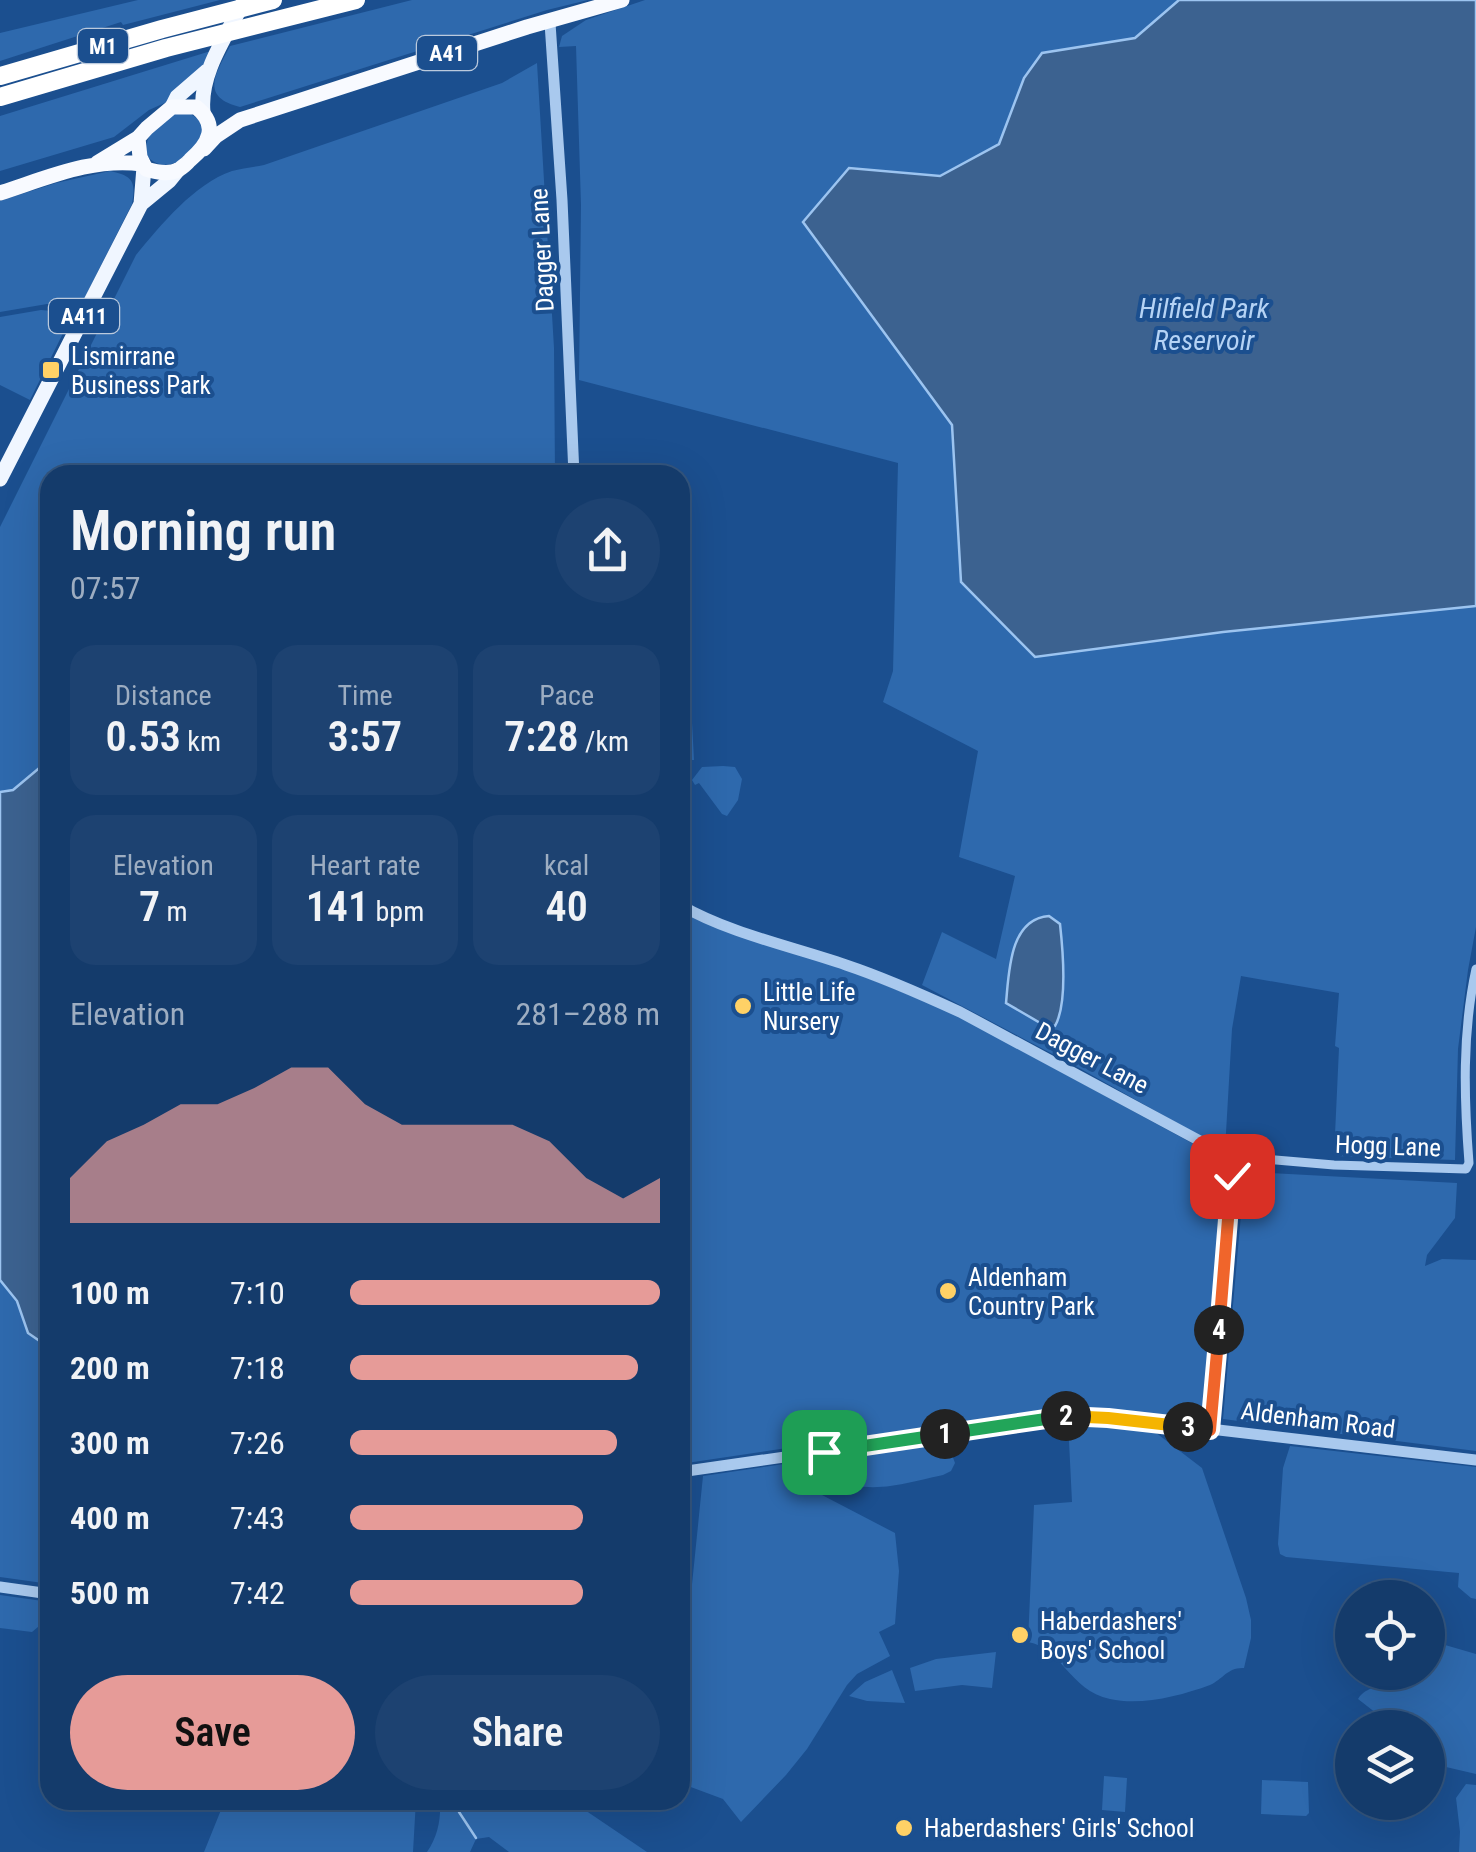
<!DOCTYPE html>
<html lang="en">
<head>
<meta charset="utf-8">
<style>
  body { margin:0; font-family:"Roboto Condensed",sans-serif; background:#1d4271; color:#f1f3f6; height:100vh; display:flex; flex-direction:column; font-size:38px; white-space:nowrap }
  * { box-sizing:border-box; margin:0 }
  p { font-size:32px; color:#9dadc1 }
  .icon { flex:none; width:55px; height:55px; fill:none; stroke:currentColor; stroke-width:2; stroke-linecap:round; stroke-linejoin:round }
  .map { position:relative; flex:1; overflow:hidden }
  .sheet { position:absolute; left:40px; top:465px; width:650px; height:1345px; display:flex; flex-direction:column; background:#143b6b; border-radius:30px; box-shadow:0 10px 40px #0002,0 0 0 2px #33557e }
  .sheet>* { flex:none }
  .tools { position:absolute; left:1335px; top:1580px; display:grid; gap:20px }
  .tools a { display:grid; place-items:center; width:110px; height:110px; border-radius:50%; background:#143b6b; box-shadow:0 10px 40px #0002,0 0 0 2px #33557e; font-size:50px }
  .pin { position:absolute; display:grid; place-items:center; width:85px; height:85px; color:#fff; margin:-42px; border-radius:20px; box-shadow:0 5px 15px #0006 }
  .km { position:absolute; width:50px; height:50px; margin:-25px; border-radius:50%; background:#222; color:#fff; font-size:28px; line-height:50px; text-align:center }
  .round { display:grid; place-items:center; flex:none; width:105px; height:105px; border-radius:52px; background:#1d4271 }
  .summary { display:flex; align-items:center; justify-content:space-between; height:170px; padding:0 30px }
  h1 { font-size:55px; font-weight:600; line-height:75px }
  .metrics { display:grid; grid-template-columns:repeat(3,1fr); gap:15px; height:170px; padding:10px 30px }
  .metrics div { display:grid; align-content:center; border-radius:25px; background:#1d4271; text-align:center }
  .metrics b { font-size:42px; font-weight:600 }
  .metrics small { font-size:28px; font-weight:400 }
  .metrics p { font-size:28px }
  .chart { height:280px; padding:20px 30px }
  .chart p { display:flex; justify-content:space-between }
  .chart svg { width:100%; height:180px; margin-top:10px; fill:#e69b98; opacity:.7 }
  .action { display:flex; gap:20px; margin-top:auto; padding:20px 30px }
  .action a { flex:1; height:115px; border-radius:60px; background:#e69b98; color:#111; font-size:40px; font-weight:600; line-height:115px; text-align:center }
  .action a+a { background:#1d4271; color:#f1f3f6 }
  ul { padding:0 30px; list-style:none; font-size:32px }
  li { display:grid; grid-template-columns:160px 120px 1fr; align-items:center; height:75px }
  li i { height:25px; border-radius:12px; background:#e69b98 }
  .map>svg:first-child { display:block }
  .green { fill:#2e69ad; fill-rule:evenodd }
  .water { fill:#3c6290; stroke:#9cc4f0; stroke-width:2.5 }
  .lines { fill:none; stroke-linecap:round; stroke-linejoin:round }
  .stream { stroke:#9cc4f0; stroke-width:2.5 }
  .minor { stroke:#a9c9ee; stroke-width:9 }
  .tertiary { stroke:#a9c9ee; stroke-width:11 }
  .primary { stroke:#f0f6ff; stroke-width:15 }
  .trunk { stroke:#f8faff; stroke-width:15 }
  .motorway { stroke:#fff; stroke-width:18 }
  .split-1-casing { stroke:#fff; stroke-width:20 }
  .split-2-casing { stroke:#fff; stroke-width:20 }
  .split-3-casing { stroke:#fff; stroke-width:20 }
  .split-4-casing { stroke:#fff; stroke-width:20 }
  .split-5-casing { stroke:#fff; stroke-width:20 }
  .split-6-casing { stroke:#fff; stroke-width:20 }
  .split-1 { stroke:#22a559; stroke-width:12 }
  .split-2 { stroke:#22a559; stroke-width:12 }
  .split-3 { stroke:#f5b400; stroke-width:12 }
  .split-4 { stroke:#f0652b; stroke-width:12 }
  .split-5 { stroke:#f0652b; stroke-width:12 }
  .split-6 { stroke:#f5b400; stroke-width:12 }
  .poi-dot { fill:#ffd166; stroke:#1b4f8f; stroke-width:4 }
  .labels { text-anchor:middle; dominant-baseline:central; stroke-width:8; stroke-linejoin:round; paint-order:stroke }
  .shield { fill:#1b4f8f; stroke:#bbcadd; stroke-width:2.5 }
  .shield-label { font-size:22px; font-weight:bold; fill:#fff }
  .street-label { font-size:25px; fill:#fff; stroke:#1b4f8f }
  .poi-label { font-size:25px; fill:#fff; stroke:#1b4f8f; text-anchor:start }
  .water-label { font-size:28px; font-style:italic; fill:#b5d3f5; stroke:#1b4f8f }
</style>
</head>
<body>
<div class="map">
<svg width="1476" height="1852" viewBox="0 0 1476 1852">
  <rect width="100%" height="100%" fill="#1b4f8f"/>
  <path class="green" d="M138,0H220L123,25L121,22L0,61V33Z
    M412,0H588L547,10L240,107C199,97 216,73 230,46Z
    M645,0H1476V927L1468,970L1458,1049L1455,1160L1334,1156L1339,1048L1335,1046L1339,993L1241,976L1232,1029L1225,1150L1081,1069L922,985L942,932L996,959L1015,876L959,857L978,751L883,702L893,671L898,463L579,380L581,205L576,46L559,47L562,36L586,20ZM1032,922L1062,949L1006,1003L1015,945Z
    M214,50L207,63L169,101L149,110L114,137L0,171V116Z
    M537,63L554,348L555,475H50V1584L0,1577V527L136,255C161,225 194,184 232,171C242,168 254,167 264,165L502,83Z
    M174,114H191C196,118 200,119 202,126C207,144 170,182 147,156C143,133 158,127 174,114Z
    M110,171C133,176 136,181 132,204L81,305L47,304L0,312V201L56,183Z
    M41,310L73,313L30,400L0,385V317Z
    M686,665L690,685L694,760H689V755L692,754L689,702H680V666Z
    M723,766L735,767L742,779L738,800L727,816L722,814L699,783L695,785L692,780L702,767Z
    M680,909L833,964L951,1012L1210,1153L1221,1165L1225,1177L1206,1419L1067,1406L680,1464Z
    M1245,1169L1252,1172L1457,1183L1455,1218L1427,1255L1425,1266L1442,1259L1476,1260V1451L1223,1419Z
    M1068,1421L1151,1429L1202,1468L1246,1598L1251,1620V1638L1244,1668C1228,1667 1223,1679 1210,1685C1180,1696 1141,1706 1110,1699C1069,1690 1062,1648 1028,1642L1034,1505L1072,1502Z
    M947,1441L955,1463L951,1471L943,1475C918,1480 863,1498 842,1478C836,1472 837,1464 836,1456Z
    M1290,1446L1476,1467V1599L1471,1598L1458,1587L1459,1573L1286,1557L1280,1554L1278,1544L1283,1468Z
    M818,1459L829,1485L822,1495L895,1533L899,1571L895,1624L879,1632L890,1656L857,1674L847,1685L807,1749L786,1775L741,1822L723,1799L680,1783V1703L703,1476Z
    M0,1595L50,1602C50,1617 43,1623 32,1632L0,1628Z
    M1428,1640L1476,1654V1774L1446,1767L1433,1761L1428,1756V1728L1394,1727L1358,1699C1367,1685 1381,1689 1391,1678V1673L1428,1672Z
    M996,1652L992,1688L962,1685L915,1691L910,1668L936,1659Z
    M892,1670L905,1703L867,1701L849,1696L865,1682Z
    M1104,1776L1127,1778L1125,1812L1102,1810Z
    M1262,1780L1308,1782L1309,1813L1306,1816L1261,1814Z
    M1466,1784L1476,1785V1852H1459L1460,1832L1456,1798Z
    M225,1800H416L413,1852H204Z
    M440,1800H570L647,1852H509L489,1837L476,1839L470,1852H427C438,1836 441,1819 440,1800Z"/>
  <path class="water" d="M1179,0H1476V606L1223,632L1035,657L961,582L952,425L803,222L849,168L940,176L999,144L1024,78L1042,53L1135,38Z
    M50,759V1345L47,1346L28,1333L17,1301L0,1280V792L13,790Z
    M1049,916L1060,924C1063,951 1068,1003 1055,1026L1042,1024L1006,1003C1009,973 1009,919 1049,916Z"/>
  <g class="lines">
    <path class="stream" d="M459,1800V1812L476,1838"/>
    <path class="minor" d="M1229,1165L1238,1161L1252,1158L1334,1165L1466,1169L1469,1163C1464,1098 1462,1033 1476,969"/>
    <path class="tertiary" d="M550,23L562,200L574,475
      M680,905C731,934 791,946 846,965C885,978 923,995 960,1012L1200,1141C1223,1154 1232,1159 1231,1188L1210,1430
      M680,1472L1069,1416L1108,1417L1476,1460
      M0,1587L50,1594"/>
    <path class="primary" d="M172,107L177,97L207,71
      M203,112C199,73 227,35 244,1
      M141,204L169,181L178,170
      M0,479L141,204L144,167"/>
    <path class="trunk" d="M204,149L216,136L240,120L527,27L622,0
      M97,163L138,138L147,128L172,107H196C219,125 209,144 190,160C190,161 179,170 178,170C168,175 156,172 146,169L140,157L138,138
      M0,193C47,178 93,157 142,164"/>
    <path class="motorway" d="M0,76L162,29L273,0
      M0,97L166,48L356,0"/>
  </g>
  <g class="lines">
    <defs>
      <path id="split-1" d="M824,1452L945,1434"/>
      <path id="split-2" d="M945,1434L1066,1416"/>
      <path id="split-3" d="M1066,1416L1108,1418L1188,1427"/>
      <path id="split-4" d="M1188,1427L1210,1430L1219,1330"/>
      <path id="split-5" d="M1219,1330L1229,1207"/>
      <path id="split-6" d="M1229,1207L1232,1176"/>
    </defs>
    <use href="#split-1" class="split-1-casing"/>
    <use href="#split-2" class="split-2-casing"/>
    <use href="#split-3" class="split-3-casing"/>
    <use href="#split-4" class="split-4-casing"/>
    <use href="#split-5" class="split-5-casing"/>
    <use href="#split-6" class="split-6-casing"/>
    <use href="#split-1" class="split-1"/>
    <use href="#split-2" class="split-2"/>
    <use href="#split-3" class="split-3"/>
    <use href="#split-4" class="split-4"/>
    <use href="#split-5" class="split-5"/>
    <use href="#split-6" class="split-6"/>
  </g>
  <g class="poi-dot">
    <rect x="41" y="360" width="20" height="20" rx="5"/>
    <circle cx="743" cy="1006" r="10"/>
    <circle cx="948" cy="1291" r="10"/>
    <circle cx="1020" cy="1635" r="10"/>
    <circle cx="904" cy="1828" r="10"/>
  </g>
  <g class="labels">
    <g class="shield">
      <rect x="78" y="29" width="50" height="34" rx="8"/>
      <rect x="417" y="36" width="60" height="34" rx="8"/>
      <rect x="49" y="299" width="70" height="34" rx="8"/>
    </g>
    <g class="shield-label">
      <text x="103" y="46">M1</text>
      <text x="447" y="53">A41</text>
      <text x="84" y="316">A411</text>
    </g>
    <g class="street-label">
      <text transform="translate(542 250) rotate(-93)">Dagger Lane</text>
      <text transform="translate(1092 1058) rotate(28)">Dagger Lane</text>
      <text transform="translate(1388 1146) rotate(2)">Hogg Lane</text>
      <text transform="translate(1318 1420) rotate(7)">Aldenham Road</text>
    </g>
    <g class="poi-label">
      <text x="71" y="356">Lismirrane<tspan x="71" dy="29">Business Park</tspan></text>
      <text x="763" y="992">Little Life<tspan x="763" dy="29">Nursery</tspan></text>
      <text x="968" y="1277">Aldenham<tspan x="968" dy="29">Country Park</tspan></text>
      <text x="1040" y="1621">Haberdashers'<tspan x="1040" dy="29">Boys' School</tspan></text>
      <text x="924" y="1828">Haberdashers' Girls' School</text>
    </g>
    <g class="water-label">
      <text x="1204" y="308">Hilfield Park<tspan x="1204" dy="32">Reservoir</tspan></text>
    </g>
  </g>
</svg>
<div class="tools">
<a><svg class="icon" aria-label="locate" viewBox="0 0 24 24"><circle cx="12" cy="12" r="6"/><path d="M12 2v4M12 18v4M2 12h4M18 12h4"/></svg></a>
<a><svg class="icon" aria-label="layers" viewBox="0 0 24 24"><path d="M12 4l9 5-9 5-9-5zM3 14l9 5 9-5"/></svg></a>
</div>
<div class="pin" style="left:824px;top:1452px;background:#1e9e55"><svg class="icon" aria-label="arrive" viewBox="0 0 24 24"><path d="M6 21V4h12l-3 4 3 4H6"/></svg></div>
<div class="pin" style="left:1232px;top:1176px;background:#d93025"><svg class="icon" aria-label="check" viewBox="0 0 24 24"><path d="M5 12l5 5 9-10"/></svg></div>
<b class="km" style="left:945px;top:1434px">1</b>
<b class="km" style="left:1066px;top:1416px">2</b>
<b class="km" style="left:1188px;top:1427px">3</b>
<b class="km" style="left:1219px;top:1330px">4</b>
<section class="sheet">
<div class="summary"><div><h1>Morning run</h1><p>07:57</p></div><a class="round"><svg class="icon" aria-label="share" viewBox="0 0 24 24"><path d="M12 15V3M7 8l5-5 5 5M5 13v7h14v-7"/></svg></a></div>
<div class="metrics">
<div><p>Distance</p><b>0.53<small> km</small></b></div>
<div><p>Time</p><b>3:57</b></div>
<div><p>Pace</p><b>7:28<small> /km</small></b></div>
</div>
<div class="metrics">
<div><p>Elevation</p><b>7<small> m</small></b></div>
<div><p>Heart rate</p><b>141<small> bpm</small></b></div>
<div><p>kcal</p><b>40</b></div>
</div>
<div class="chart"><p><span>Elevation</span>281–288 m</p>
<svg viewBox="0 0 160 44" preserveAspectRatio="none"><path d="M0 44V33L10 24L20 20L30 15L40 15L50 11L60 6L70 6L80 15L90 20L100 20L110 20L120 20L130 24L140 33L150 38L160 33V44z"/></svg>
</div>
<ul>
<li><b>100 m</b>7:10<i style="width:100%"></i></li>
<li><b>200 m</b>7:18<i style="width:93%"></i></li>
<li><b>300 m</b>7:26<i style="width:86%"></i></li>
<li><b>400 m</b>7:43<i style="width:75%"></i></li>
<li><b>500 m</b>7:42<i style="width:75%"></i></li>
</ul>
<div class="action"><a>Save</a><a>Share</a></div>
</section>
</div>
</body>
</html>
